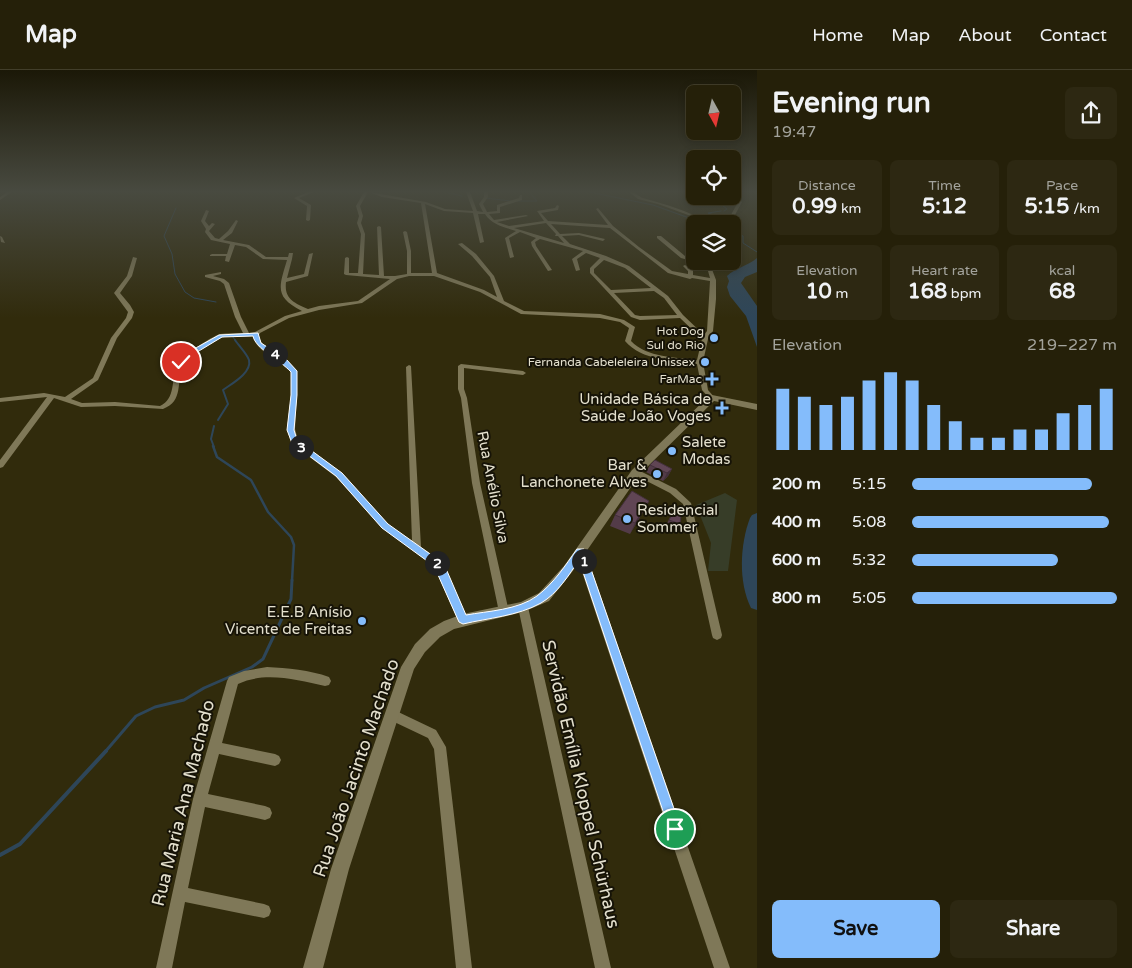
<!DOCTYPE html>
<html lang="en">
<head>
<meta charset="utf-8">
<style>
  body { margin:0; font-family:"Varela Round",sans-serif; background:#2d2812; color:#f1f3f6; height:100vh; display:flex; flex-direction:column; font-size:19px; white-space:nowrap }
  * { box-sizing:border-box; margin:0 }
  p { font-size:16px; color:#a3a39c }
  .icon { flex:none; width:28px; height:28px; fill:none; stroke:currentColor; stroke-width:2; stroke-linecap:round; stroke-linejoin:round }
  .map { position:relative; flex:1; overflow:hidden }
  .panel { display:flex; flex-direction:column; background:#252009; width:375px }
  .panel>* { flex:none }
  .needle { width:32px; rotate:172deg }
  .fabs { position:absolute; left:686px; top:15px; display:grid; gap:10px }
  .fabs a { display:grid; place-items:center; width:55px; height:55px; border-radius:8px; background:#252009; box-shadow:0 2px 8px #0003,0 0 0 1px #423e2a; font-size:25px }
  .pin { position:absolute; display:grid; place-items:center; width:42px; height:42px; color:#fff; margin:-21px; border:2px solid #fff; border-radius:50%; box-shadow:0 1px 5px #0007 }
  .km { position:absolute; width:25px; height:25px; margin:-12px; border-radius:50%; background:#222; color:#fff; font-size:14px; line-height:25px; text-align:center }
  .round { display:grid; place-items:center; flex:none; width:52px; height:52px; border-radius:8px; background:#2d2812 }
  .overview { display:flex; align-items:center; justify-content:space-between; height:85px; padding:0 15px }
  h1 { font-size:28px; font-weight:700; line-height:38px }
  .figures { display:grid; grid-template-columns:repeat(3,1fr); gap:8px; height:85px; padding:5px 15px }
  .figures div { display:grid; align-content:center; border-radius:8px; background:#2d2812; text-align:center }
  .figures b { font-size:21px; font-weight:700 }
  .figures small { font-size:14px; font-weight:400 }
  .figures p { font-size:14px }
  .chart { height:140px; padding:10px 15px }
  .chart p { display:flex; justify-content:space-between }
  .chart svg { width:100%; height:90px; margin-top:5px; stroke:#84bcfb; stroke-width:6 }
  .cta { display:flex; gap:10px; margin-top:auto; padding:10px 15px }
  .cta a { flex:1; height:58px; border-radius:8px; background:#84bcfb; color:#111; font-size:20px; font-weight:700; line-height:58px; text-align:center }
  .cta a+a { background:#2d2812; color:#f1f3f6 }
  ul { padding:0 15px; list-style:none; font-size:16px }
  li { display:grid; grid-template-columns:80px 60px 1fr; align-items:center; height:38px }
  li i { height:12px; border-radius:6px; background:#84bcfb }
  header { display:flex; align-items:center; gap:30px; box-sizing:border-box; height:70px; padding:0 25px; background:#252009; border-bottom:1px solid #423e2a }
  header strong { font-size:24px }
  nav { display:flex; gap:28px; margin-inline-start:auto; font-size:18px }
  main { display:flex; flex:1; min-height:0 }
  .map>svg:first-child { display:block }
  .green { fill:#373d28 }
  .water { fill:#2e4659 }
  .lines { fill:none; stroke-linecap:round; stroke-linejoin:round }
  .stream-far4 { stroke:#2e4659; stroke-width:1 }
  .stream-far3 { stroke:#2e4659; stroke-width:2 }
  .stream-far2 { stroke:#2e4659; stroke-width:2.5 }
  .stream-far1 { stroke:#2e4659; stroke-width:3 }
  .stream { stroke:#2e4659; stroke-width:4 }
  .river { fill:#2e4659; fill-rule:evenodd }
  .minor { fill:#7f7858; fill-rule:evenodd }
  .secondary { fill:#7f7858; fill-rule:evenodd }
  .wall { fill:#533b48 }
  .shaded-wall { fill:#43303b }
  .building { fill:#604554; stroke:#43303b }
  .route { fill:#84bcfb; stroke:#fff }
  .poi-dot { fill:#84bcfb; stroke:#161307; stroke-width:2 }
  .labels { text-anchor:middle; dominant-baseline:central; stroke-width:4; stroke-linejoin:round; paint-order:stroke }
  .far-poi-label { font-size:12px; fill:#e4e0ce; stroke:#161307; text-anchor:end }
  .poi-label { font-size:15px; fill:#e4e0ce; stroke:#161307; text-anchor:end }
  .street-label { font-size:15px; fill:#e4e0ce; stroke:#161307 }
  .near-street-label { font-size:18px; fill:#e4e0ce; stroke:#161307 }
</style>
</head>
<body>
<header>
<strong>Map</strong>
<nav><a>Home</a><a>Map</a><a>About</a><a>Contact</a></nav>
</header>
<main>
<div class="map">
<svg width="757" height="898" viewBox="0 0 757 898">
  <rect width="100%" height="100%" fill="#312b0c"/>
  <path class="green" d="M725,423L737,430L728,501H708L711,473L696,435Z"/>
  <path class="water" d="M757,188V202L745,207L741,213L757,236V277L746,246L730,226L727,217L729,211L727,206C735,198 748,196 757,188Z"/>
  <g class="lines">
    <path class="stream-far4" d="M446,122L462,126
      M589,122L653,135L703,153
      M722,126L733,134L722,135L727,139L724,141
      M485,128L511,131
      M516,131H537L529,122
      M176,138L164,166L172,184L175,204L185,222L194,228L216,232
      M700,149H714V145L708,143L721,141
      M732,162L743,166V173L757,182
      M232,266L236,271"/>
    <path class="stream-far3" d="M218,350L228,334L223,320C231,314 252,303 249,290C247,284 239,276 235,270
      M214,377L211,369L214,356"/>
    <path class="stream-far2" d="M213,376L217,387L251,410L268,442L291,467L294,475L292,511"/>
    <path class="stream-far1" d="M105,682L136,646L155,637L184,630L204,618L252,597L263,589L291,529L292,510"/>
    <path class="stream" d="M0,785L20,774L106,681"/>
    <path class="river" d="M757,443V540L751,538C738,512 740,474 750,448L752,445Z"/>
    <path class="minor" d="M7,122H12L0,130V127Z
      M308,122H314L299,128L311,135L310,150L308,151L306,150L307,136L294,128Z
      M364,122H368L360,136L363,146L361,153L365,164L363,204L379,205L377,157L379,156L381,157L384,206H395L407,204V181L403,162L405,161L407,162L411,181V203H432L421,133L382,127L369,122L426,132L445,139L473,141L466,122H470L477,141L483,142L479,134L484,127V122H488V127L483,134L487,142L497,141V135L519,128L520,125H522V130L500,137V143L489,144L494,150L526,145L528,146L497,152L509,156L544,151L537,141L555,138L557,135L559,136L558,140L541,143L548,151L608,155L596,139L598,138L613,156L639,177L672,201L688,204V201L683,196L685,195L693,199V205L710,208L706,194L708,191H713L710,194L716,210V229L713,261L708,269L703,292L708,320L715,328L714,329H710L702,320L697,294C673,290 642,291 625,271L629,258L620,252L600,248L521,244L480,222L434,206H409L397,209L362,233L319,240L289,248L260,263L258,267C267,283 287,287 297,301V325L295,359L298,370L342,403L388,454L412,471L406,297L409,295L411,296L421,477L440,490L445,498L468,550L467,553L463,554L459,553L434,496L382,458L336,407L291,373L287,359L291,325V301C280,288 256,283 253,266C243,267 230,265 221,268C212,272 187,287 183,295C176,312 184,331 163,339L115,336L81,337L54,328L3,397L0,398V390L47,327L0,332V328L44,323L65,327L93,308L111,268L126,248L128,242L114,223L127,206L133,187L137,188L132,206L120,223L130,235L134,242L132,248L117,268L98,310L71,329L82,333L115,332L160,336C176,329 171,309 177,295C181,286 211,267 220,264C227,263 236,263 243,263L235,247L224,214L220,211L205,207V205L221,202V204L213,206L224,209L229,213L241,247L249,263L255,262L285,246L302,241C274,227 279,217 287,190L263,189L246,177L235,175L229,192L225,191L226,186H210V185L212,184H227L230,174L211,170L205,162L206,159L201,151L206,140L209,141L205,151L209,156L212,153L215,154L209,161L215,168L219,169L228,161L236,150L238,151L232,163L223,170L249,175L266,187H288L289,183H293L292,189L287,208L304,204L309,184L313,183L308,206L286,212C284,229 294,233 308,239L319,236L358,231L390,209L346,205L344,204L345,188L347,187L349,188V203H358L361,164L357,153L359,146L356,136ZM425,134L444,141L473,143L480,173L484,172L478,144H485C492,155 504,157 516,161L505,168L510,188L514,187L509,168L520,162L536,168L531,172L532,176L548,201L552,200L536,176L535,172L540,169L583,181L572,189L576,201L580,200L577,189L586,183L600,188L590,198V203L631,247L640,250L680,248L702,269L697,290C676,287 647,288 631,271L635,257L624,250L600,244L524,241L504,231L494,206L476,184L462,173L458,174L472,186L490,207L497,227L484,220L437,203ZM546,153L556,164L555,166H558L564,173L514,158ZM551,154L610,158L668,203L690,209L692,208L710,211L707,261L704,265L683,245L668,226L629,196L606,186L570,174L562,166L579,165L603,171L605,169L579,163L560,164ZM604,190L625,198L651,218L611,220L594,203V199ZM654,221L664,228L677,245L640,246L635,245L614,223Z
      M629,122C635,122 638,126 643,128C666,135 689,140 709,154H704L691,146L658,134L638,129Z
      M732,124L742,132L730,154H726L738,132L731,126H732Z
      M0,166L2,167L5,173L1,172Z
      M657,166H661L685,186L697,191L695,192L681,188L657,168Z
      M461,294L523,301L526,303L523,305L464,298V319L467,328L480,413L509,542L508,545L504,546L500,545L499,542L472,413L461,328L458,319V296Z
      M636,399L676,419L691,433L722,565L721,568L717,570L713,568L712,565L683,434L670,423L633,404L632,402L633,400Z
      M580,477L583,479L585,481L730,898H714L575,481L577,479Z
      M523,533L527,534L528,537L611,898H595L518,537L519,534Z
      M267,597C287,598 310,600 329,607L331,611L329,615L325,616C297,610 265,601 238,614L222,673L275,684L279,686L281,690L279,694L275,696L219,684L208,724L265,736L270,738L272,743L270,748L265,750L205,737L188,818L264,834L269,836L271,841L269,846L264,848L185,832L172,898H156L193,729L227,611L229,607L244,601Z
      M392,639L436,660L446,677L472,898H456L434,679L428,668L388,649L386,645L388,641Z"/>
    <path class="secondary" d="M712,325L757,334V340L714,331L640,404L572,502L549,531L523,542L454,559L440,567L425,582L414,599L349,799L323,898H303L331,799L401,597L415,574L430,559L444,551L463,544L521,532L539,523L564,496L632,400L709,326Z"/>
  </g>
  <path class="wall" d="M650,395L672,399L668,406L663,411L646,402Z
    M643,442L630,464L610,456L615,445Z
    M673,442L680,454L676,461L665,457Z"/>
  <path class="shaded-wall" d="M672,399L668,406L663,411L667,403Z
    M649,431L643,442L630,464L635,453Z"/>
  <path class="building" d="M655,390L672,399L667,403L650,395Z
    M632,421L649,431L635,453L615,445Z
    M673,442L681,445L680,454L669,450Z"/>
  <linearGradient id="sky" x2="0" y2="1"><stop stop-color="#1b1807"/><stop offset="0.49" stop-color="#484a40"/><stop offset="1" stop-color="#484a40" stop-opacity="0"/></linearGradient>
  <rect width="757" height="248" fill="url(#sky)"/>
  <path class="route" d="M258,263L261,273L286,289L297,301V325L294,360L297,370L342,403L388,454L440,491L447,501L466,545C488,541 518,540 537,526C554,513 565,496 577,479H584L681,759L679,764L675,765L670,764L669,759L579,490C569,505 557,524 541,533C518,546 488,548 463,554L459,552L434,496L382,458L336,406L292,373L287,360L291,325V302C280,290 255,278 253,266L222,267L189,287L183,294L178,292L185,284L219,265Z"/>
  <g class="poi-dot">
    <circle cx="714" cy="268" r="5"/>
    <circle cx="705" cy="292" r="5"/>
    <path d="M709.5 301.5h5v5h5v5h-5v5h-5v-5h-5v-5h5z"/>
    <path d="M719.5 330.5h5v5h5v5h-5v5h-5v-5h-5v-5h5z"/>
    <circle cx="672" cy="381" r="5"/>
    <circle cx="657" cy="404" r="5"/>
    <circle cx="627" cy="449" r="5"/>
    <circle cx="362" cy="551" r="5"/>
  </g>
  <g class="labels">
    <g class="far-poi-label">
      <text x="704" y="261">Hot Dog<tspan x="704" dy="14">Sul do Rio</tspan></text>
      <text x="695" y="292">Fernanda Cabeleleira Unissex</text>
      <text x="702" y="309">FarMac</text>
    </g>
    <g class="poi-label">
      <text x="711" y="329">Unidade Básica de<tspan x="711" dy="17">Saúde João Voges</tspan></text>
      <text x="682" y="372" text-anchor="start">Salete<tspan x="682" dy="17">Modas</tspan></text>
      <text x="647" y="395">Bar &amp;<tspan x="647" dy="17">Lanchonete Alves</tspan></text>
      <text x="637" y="440" text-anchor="start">Residencial<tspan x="637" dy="17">Sommer</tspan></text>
      <text x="352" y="542">E.E.B Anísio<tspan x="352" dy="17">Vicente de Freitas</tspan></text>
    </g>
    <g class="street-label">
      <text transform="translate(493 417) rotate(79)">Rua Anélio Silva</text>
    </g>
    <g class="near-street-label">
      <text transform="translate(356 698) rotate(-71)">Rua João Jacinto Machado</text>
      <text transform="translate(581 714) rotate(77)">Servidão Emília Kloppel Schürhaus</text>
      <text transform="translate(183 733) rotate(-76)">Rua Maria Ana Machado</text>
    </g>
  </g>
</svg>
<div class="fabs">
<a><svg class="needle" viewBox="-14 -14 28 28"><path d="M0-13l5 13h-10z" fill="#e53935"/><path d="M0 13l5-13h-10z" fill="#a3a39c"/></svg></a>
<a><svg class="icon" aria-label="locate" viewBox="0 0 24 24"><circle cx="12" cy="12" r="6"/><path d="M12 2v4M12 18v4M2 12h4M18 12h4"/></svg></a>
<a><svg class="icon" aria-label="layers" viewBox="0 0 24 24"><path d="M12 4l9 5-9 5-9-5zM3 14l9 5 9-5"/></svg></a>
</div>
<div class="pin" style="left:675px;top:759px;background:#1e9e55"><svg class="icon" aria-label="arrive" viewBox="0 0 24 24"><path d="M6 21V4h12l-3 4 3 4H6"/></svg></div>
<div class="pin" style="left:181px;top:292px;background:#d93025"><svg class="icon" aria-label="check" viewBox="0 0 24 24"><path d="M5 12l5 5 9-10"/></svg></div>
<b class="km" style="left:584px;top:491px">1</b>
<b class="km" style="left:437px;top:493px">2</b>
<b class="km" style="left:301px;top:377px">3</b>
<b class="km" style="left:275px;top:284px">4</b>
</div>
<section class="panel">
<div class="overview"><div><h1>Evening run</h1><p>19:47</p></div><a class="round"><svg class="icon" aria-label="share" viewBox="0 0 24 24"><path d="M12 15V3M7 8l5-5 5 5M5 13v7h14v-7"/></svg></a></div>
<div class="figures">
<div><p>Distance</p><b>0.99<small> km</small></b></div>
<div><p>Time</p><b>5:12</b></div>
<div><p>Pace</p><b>5:15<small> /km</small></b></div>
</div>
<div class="figures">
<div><p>Elevation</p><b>10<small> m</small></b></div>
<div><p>Heart rate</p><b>168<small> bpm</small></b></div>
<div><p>kcal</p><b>68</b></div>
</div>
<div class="chart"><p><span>Elevation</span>219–227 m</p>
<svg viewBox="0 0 160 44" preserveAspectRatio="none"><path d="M5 44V14M15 44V18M25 44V22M35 44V18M45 44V10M55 44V6M65 44V10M75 44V22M85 44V30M95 44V38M105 44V38M115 44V34M125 44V34M135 44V26M145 44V22M155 44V14"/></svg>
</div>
<ul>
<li><b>200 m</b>5:15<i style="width:88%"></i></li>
<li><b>400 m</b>5:08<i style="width:96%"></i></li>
<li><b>600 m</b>5:32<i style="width:71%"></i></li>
<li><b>800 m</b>5:05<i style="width:100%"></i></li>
</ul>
<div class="cta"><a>Save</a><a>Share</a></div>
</section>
</main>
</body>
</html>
